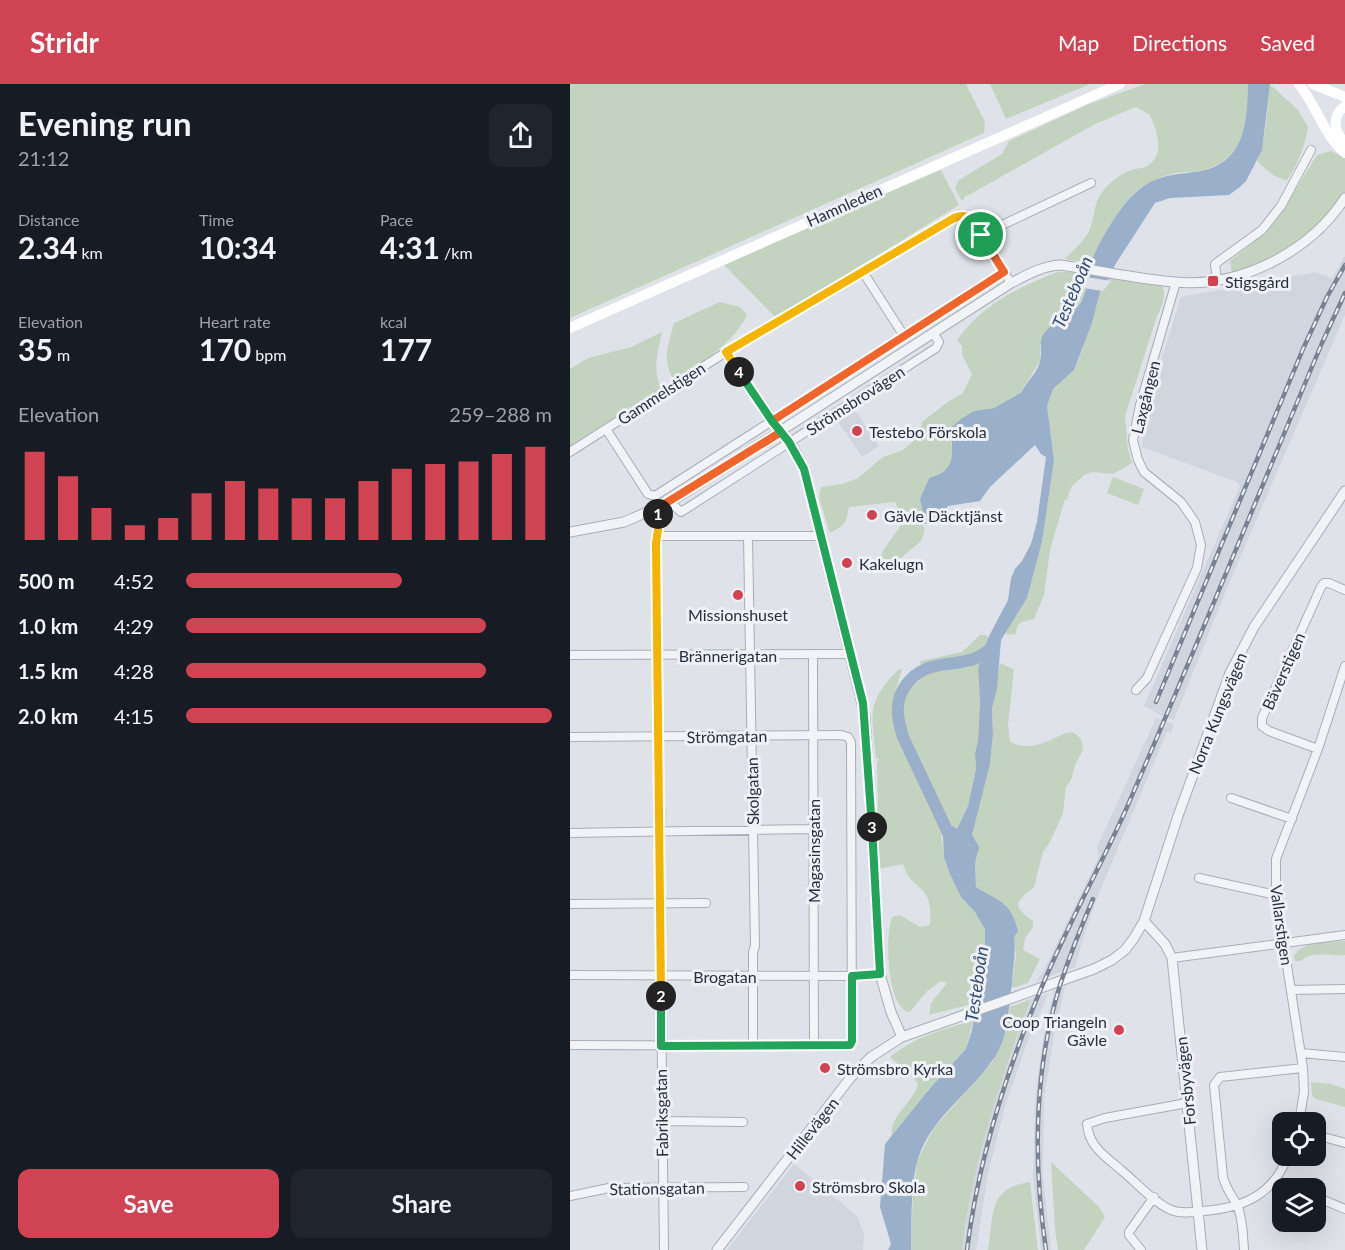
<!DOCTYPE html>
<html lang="en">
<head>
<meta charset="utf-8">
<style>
  body { margin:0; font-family:Lato,sans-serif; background:#20242c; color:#f1f3f6; height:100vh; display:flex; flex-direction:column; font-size:22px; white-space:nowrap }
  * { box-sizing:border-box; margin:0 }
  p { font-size:20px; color:#9ea1a6 }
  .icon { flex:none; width:33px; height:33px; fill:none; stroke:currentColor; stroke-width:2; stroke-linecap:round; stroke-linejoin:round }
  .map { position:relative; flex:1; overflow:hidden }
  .panel { display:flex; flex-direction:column; background:#171b24; width:570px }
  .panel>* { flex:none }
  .buttons { position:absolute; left:702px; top:1028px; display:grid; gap:12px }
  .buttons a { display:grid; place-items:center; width:54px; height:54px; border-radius:12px; background:#171b24; box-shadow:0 6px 24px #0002; font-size:30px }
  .pin { position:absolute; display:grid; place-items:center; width:51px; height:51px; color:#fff; margin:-26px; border:3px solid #fff; border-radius:50%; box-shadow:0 2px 6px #0007 }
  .km { position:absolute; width:30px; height:30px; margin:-15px; border-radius:50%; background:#222; color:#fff; font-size:16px; line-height:30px; text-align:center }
  .round { display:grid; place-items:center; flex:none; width:63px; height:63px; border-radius:12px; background:#20242c }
  .summary { display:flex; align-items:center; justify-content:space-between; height:102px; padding:0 18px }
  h1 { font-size:33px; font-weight:700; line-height:45px }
  .stats { display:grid; grid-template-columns:repeat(3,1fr); gap:9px; height:102px; padding:6px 18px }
  .stats div { display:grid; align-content:center }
  .stats b { font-size:30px; font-weight:700 }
  .stats small { font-size:16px; font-weight:400 }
  .stats p { font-size:16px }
  .chart { height:168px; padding:12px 18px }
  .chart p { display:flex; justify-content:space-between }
  .chart svg { width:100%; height:108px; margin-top:6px; stroke:#cf4352; stroke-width:6 }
  .action { display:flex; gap:12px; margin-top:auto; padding:12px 18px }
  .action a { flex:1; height:69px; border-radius:12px; background:#cf4352; color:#fff; font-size:24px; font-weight:700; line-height:69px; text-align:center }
  .action a+a { background:#20242c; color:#f1f3f6 }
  ul { padding:0 18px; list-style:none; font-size:20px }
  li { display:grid; grid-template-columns:96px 72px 1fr; align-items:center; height:45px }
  li i { height:15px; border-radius:8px; background:#cf4352 }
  header { display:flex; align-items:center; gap:36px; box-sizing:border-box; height:84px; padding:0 30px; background:#cf4352; color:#fff }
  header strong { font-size:28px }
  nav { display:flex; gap:33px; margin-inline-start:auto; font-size:21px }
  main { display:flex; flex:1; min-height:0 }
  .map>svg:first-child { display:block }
  .built { fill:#d1d5de }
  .green { fill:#c4d3c0 }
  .water { fill:#9aafc9 }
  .pier { fill:#dfe3e9 }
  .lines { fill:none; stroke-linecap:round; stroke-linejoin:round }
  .river { stroke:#9aafc9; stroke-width:12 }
  .minor-casing { stroke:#a8adb6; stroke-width:10 }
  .tertiary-casing { stroke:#a8adb6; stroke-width:11 }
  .minor { stroke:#f2f3f7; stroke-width:8 }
  .tertiary { stroke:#f2f3f7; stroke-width:9 }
  .secondary { stroke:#fff; stroke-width:10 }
  .rail-casing { stroke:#798192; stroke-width:4.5 }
  .rail { stroke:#eff1f6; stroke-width:2; stroke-dasharray:7; stroke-linecap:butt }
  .split-1-casing { stroke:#fff; stroke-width:12 }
  .split-2-casing { stroke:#fff; stroke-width:12 }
  .split-3-casing { stroke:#fff; stroke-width:12 }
  .split-4-casing { stroke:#fff; stroke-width:12 }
  .split-5-casing { stroke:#fff; stroke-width:12 }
  .split-1 { stroke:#f0652b; stroke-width:8 }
  .split-2 { stroke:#f5b400; stroke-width:8 }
  .split-3 { stroke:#22a559; stroke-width:8 }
  .split-4 { stroke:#22a559; stroke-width:8 }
  .split-5 { stroke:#f5b400; stroke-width:8 }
  .poi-dot { fill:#cf4352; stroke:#eff1f6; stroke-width:2 }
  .labels { text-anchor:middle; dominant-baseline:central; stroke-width:6; stroke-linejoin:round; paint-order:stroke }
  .street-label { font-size:16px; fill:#283040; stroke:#eff1f6 }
  .poi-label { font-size:16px; fill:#283040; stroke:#eff1f6; text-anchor:start }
  .water-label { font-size:18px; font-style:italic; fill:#324d74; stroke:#eff1f6 }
</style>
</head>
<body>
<header>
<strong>Stridr</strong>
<nav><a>Map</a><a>Directions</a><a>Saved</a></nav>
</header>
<main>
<section class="panel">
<div class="summary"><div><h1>Evening run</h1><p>21:12</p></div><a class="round"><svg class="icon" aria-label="share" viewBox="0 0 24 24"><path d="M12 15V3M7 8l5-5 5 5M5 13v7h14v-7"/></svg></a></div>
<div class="stats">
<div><p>Distance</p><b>2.34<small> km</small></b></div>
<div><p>Time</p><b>10:34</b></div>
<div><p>Pace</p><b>4:31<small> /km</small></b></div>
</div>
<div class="stats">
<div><p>Elevation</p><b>35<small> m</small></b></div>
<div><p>Heart rate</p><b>170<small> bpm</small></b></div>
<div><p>kcal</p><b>177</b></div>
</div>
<div class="chart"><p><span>Elevation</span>259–288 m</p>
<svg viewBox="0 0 160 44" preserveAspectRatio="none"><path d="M5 44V8M15 44V18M25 44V31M35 44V38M45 44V35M55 44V25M65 44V20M75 44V23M85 44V27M95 44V27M105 44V20M115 44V15M125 44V13M135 44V12M145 44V9M155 44V6"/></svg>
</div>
<ul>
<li><b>500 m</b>4:52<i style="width:59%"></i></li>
<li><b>1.0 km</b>4:29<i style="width:82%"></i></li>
<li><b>1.5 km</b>4:28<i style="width:82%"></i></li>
<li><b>2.0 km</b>4:15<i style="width:100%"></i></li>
</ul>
<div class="action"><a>Save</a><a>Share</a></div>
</section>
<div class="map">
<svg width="775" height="1166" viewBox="0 0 775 1166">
  <rect width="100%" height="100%" fill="#dfe3e9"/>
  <path class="built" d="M775,172V231L660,497L604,636L592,632L574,622L670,402L667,398L572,363L574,336L583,303L611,213L745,188L762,194Z
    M282,322L309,362L292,373L265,333Z
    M586,634L604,640L601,649L597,648L527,814L513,855L505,883L465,898L473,888L529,772L527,763Z
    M495,903L484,951L474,1016L473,1093L481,1166H471L463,1094L465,1015L474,949L484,907Z
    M478,910L456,962L436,1019L418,1090L406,1166H392L403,1098L422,1022L461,915Z
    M224,1080L287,1132L294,1150L293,1166H157Z"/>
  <path class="green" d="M0,0H396L415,38L414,49L0,234Z
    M420,0H520L436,35Z
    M575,0H678C677,38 677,74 634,86C624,89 612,87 602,90C592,92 581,98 572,103C551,117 531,156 522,180L495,175C502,167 514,157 519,147C525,134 523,120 532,108C538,99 551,90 561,86C565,84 571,85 575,83C597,73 587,45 579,30L566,23L527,39L395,113L392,117L385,104L389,96L432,70L439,57L519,20Z
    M700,2L703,3L728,26L738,43C735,62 728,80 717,96C704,94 696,86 687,77C697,54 696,28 700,2Z
    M761,67L775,74V108L768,121L747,145L699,175L662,188L660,177L695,149L706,137L747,71Z
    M371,86L389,121L206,234L152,179Z
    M488,188H504L519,191L514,211L504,229L486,237L470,261V277L455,301L452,308L424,324L404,327L381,355C384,377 382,388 359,394L350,415L353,429L352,440L355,446L351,457L326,478L315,479L311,472C316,458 328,450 333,436L325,418L279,423C275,440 278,439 260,449L249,414L251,403L272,400L288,394L313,373L333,366L348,353L352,338L379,317L393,309L402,290L392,271V262L387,256C411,222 449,202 488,188Z
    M540,193L592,201C597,212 592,222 587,232L555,332L558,365L562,379L543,390L523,388L514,391L502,402L496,417V414L494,418L480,466L474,511L464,535C454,538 446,537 446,550L438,551L435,547L457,514L472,458L484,376L477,322L483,305L504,286L522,239L531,204Z
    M150,218L170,223L177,230C165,260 129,279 104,297C91,273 98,264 104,239Z
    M92,248C88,267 82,287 91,304L0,362V285L18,274L61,263Z
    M543,393L574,405L568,421L537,409Z
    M410,551H416L418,554L408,584L410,618L408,657L405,669L406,685L398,723L387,745L371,747L374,773L379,788L391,813L405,828L415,845V868L406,919L359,931L361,919L377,899L371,897L357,907L340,928C316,925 315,851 322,833L330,831L350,843L360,841C364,797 341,809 333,780L309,785L307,678L309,675L306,674C302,631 295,619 328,586L332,585L325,609L332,612L354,592L350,577L392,568Z
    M430,579L444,585L438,641L440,658C468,672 492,644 504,649C507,651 509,653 511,655L513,666L505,681L501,696L496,703L493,729L480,758L473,768L464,803C447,817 440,821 463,837V843L455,854L453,866L470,875L458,899L441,904L446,871L444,853L422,813L406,803L405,780L408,771L402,751L420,680L423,650L422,624Z
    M775,857V871C761,872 741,867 731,877H725L724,872C733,856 759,859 775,857Z
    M461,915C429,998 403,1077 392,1166H341L343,1106L348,1075L364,1044L423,977L439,931L440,923Z
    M403,937L396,965L362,1002L322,1053C318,1033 343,1019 348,1000L344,994L320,973C343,954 374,944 403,937Z
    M741,998L761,1000L775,1005V1023L746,1015L742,1012Z
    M481,1078L529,1123L535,1133L514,1166H488L485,1145Z
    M460,1098L468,1166H418C424,1132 417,1104 460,1098Z"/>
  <path class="water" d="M678,0H700L692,66L676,97L670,103L659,111L600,114L585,119L545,181L540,193L531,204L522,239L504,286L483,305L477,322L484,376L472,458L457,514L431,556L427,605L422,624L423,650L420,680L402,751L409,763L405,780L406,803C430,818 441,818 448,847L444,853C446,870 443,882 442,898C438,926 439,954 422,977C399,1010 360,1035 348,1075C340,1101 342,1138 341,1166H318L321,1160L310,1123L315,1060L362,1002L396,965L402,946L415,868V845L405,828L391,813L379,788L374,773L373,753L371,747L382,742L387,745L398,722L406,685L405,669L408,657L410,618L408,584L418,554L438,516L441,494L445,485L452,477L461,460L467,438L476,373L471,370L465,361L420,403L410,417L378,422C371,434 367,440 352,440L353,429L350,415L359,394C390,386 380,368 382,343L391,335L404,327L424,324L452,308C456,297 468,289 470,277C473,266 467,257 476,247C490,231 506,234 514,211C518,201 519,190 521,180C526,162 550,122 564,110C585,90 605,91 631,87C676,78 677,37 678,0Z"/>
  <path class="pier" d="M515,193L541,197L533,207L513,204Z"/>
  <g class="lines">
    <path class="river" d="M382,757L333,653C328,637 324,619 334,604C358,566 397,592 424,561"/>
    <defs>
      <path id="minor" d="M411,151L521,99
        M293,188L334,252
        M647,196L645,180L692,146L711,122L741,66
        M156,268L211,348
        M36,345L78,410L85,412L434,188
        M0,368L156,268L389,132L395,131L401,135L441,199
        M100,418L111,428L366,264L369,258L363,249
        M88,424V446L86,459L94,1166
        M87,452H251
        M178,452L185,862L183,868V962
        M0,571L281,570
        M243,571L244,962
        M566,606L577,594L627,484L631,461L625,438L611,418L574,388L568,376L563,356L570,321L606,198
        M0,653L271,651L278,653L281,658L282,957L277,962L0,961
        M748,665L699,647L692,642V634L751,503L754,499H759L775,506
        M661,714L722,735
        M0,749L243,745
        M629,794L706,811
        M0,820L136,819
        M602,874L775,851
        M0,891L282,892L310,890
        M721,906L775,905
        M731,969L775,973
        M617,1019L535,1034L517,1040C519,1063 535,1072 551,1086C566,1098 583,1118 601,1126C611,1130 622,1128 633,1127C673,1124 704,1111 718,1071
        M92,1037L173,1038
        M729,1038L734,1008L733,984L706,811V775L748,665L775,582
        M746,1051L775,1059
        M705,1098L722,1104
        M0,1112L39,1104L174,1103
        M746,1113L775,1125
        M571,1166L559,1151V1148L584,1113
        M674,1166C673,1152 673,1137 668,1123C663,1113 656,1105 653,1093L644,1001L650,993L733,984"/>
      <path id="tertiary" d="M211,348L222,361L234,385L295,632L310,890L321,928L332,953
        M0,448L54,438L100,418L441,199C457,191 472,182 490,181C528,186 567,195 605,198C670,204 740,168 775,114
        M574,837L595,860L602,874L632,1166
        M147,1166L281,993L301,973L332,953L524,885L542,876L555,866L564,854L574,837L608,732L660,589L684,543L775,407"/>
    </defs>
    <use href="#minor" class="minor-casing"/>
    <use href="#tertiary" class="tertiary-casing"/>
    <use href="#minor" class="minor"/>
    <use href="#tertiary" class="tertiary"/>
    <path class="secondary" d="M729,0C746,21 754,51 775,69
      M743,0L775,13
      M775,22C761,32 764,48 775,59
      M0,244L550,0"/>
    <defs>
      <path id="rail" d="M586,618L733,265L757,213L775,181
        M397,1166C408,1078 434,994 468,912C493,850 526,791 554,730C622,574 686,416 752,259L775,209
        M476,1166C463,1078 464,986 490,901C500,871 511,843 523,815"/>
    </defs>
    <use href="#rail" class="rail-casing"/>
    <use href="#rail" class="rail"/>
  </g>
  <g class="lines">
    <defs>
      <path id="split-1" d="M88,430V424L211,348L202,337L434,188L411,151"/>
      <path id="split-2" d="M88,430V446L86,459L91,912"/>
      <path id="split-3" d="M91,912V962L280,961L282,957V892L310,890L302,743"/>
      <path id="split-4" d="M169,288L202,337L219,358L234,385L293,619L302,743"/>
      <path id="split-5" d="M169,288L156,268L384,134C400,127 404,139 411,151"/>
    </defs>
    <use href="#split-1" class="split-1-casing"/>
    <use href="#split-2" class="split-2-casing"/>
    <use href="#split-3" class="split-3-casing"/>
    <use href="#split-4" class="split-4-casing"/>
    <use href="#split-5" class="split-5-casing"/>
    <use href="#split-1" class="split-1"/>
    <use href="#split-2" class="split-2"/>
    <use href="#split-3" class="split-3"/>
    <use href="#split-4" class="split-4"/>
    <use href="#split-5" class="split-5"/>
  </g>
  <g class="poi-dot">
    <rect x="637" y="191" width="12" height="12" rx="3"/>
    <circle cx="287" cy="347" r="6"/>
    <circle cx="302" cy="431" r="6"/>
    <circle cx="277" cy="479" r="6"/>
    <circle cx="168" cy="511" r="6"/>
    <circle cx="549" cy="946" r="6"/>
    <circle cx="255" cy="984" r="6"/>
    <circle cx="230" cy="1102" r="6"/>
  </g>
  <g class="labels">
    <g class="street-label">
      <text transform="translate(274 121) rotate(-24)">Hamnleden</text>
      <text transform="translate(91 309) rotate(-33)">Gammelstigen</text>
      <text transform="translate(575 313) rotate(-76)">Laxgången</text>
      <text transform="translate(285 316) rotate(-33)">Strömsbrovägen</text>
      <text x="158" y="571">Brännerigatan</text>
      <text transform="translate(713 587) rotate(-66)">Bäverstigen</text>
      <text transform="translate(647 629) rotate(-68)">Norra Kungsvägen</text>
      <text transform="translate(157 652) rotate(-1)">Strömgatan</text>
      <text transform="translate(182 707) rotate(-91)">Skolgatan</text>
      <text transform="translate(243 767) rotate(-90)">Magasinsgatan</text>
      <text transform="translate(712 841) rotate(82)">Vallarstigen</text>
      <text x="155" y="892">Brogatan</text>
      <text transform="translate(615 997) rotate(-96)">Forsbyvägen</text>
      <text transform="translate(91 1029) rotate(-91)">Fabriksgatan</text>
      <text transform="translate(242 1044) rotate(-52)">Hillevägen</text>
      <text transform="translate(87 1104) rotate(-1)">Stationsgatan</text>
    </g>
    <g class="poi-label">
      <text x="655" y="197">Stigsgård</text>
      <text x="299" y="347">Testebo Förskola</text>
      <text x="314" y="431">Gävle Däcktjänst</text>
      <text x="289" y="479">Kakelugn</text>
      <text x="168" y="530" text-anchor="middle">Missionshuset</text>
      <text x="537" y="937" text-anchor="end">Coop Triangeln<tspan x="537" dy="18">Gävle</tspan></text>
      <text x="267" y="984">Strömsbro Kyrka</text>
      <text x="242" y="1102">Strömsbro Skola</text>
    </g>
    <g class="water-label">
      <text transform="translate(502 208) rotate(-67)">Testeboån</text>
      <text transform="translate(406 900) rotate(-82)">Testeboån</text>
    </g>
  </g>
</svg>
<div class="buttons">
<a><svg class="icon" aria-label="locate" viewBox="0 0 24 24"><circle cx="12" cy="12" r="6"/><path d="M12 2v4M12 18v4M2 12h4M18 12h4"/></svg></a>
<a><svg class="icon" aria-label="layers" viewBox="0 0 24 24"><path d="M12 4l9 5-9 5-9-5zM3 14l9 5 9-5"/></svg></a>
</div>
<div class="pin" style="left:411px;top:151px;background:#1e9e55"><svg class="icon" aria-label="arrive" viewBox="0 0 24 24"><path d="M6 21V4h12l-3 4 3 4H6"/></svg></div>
<b class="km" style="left:88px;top:430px">1</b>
<b class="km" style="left:91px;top:912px">2</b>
<b class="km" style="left:302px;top:743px">3</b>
<b class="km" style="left:169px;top:288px">4</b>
</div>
</main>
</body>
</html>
